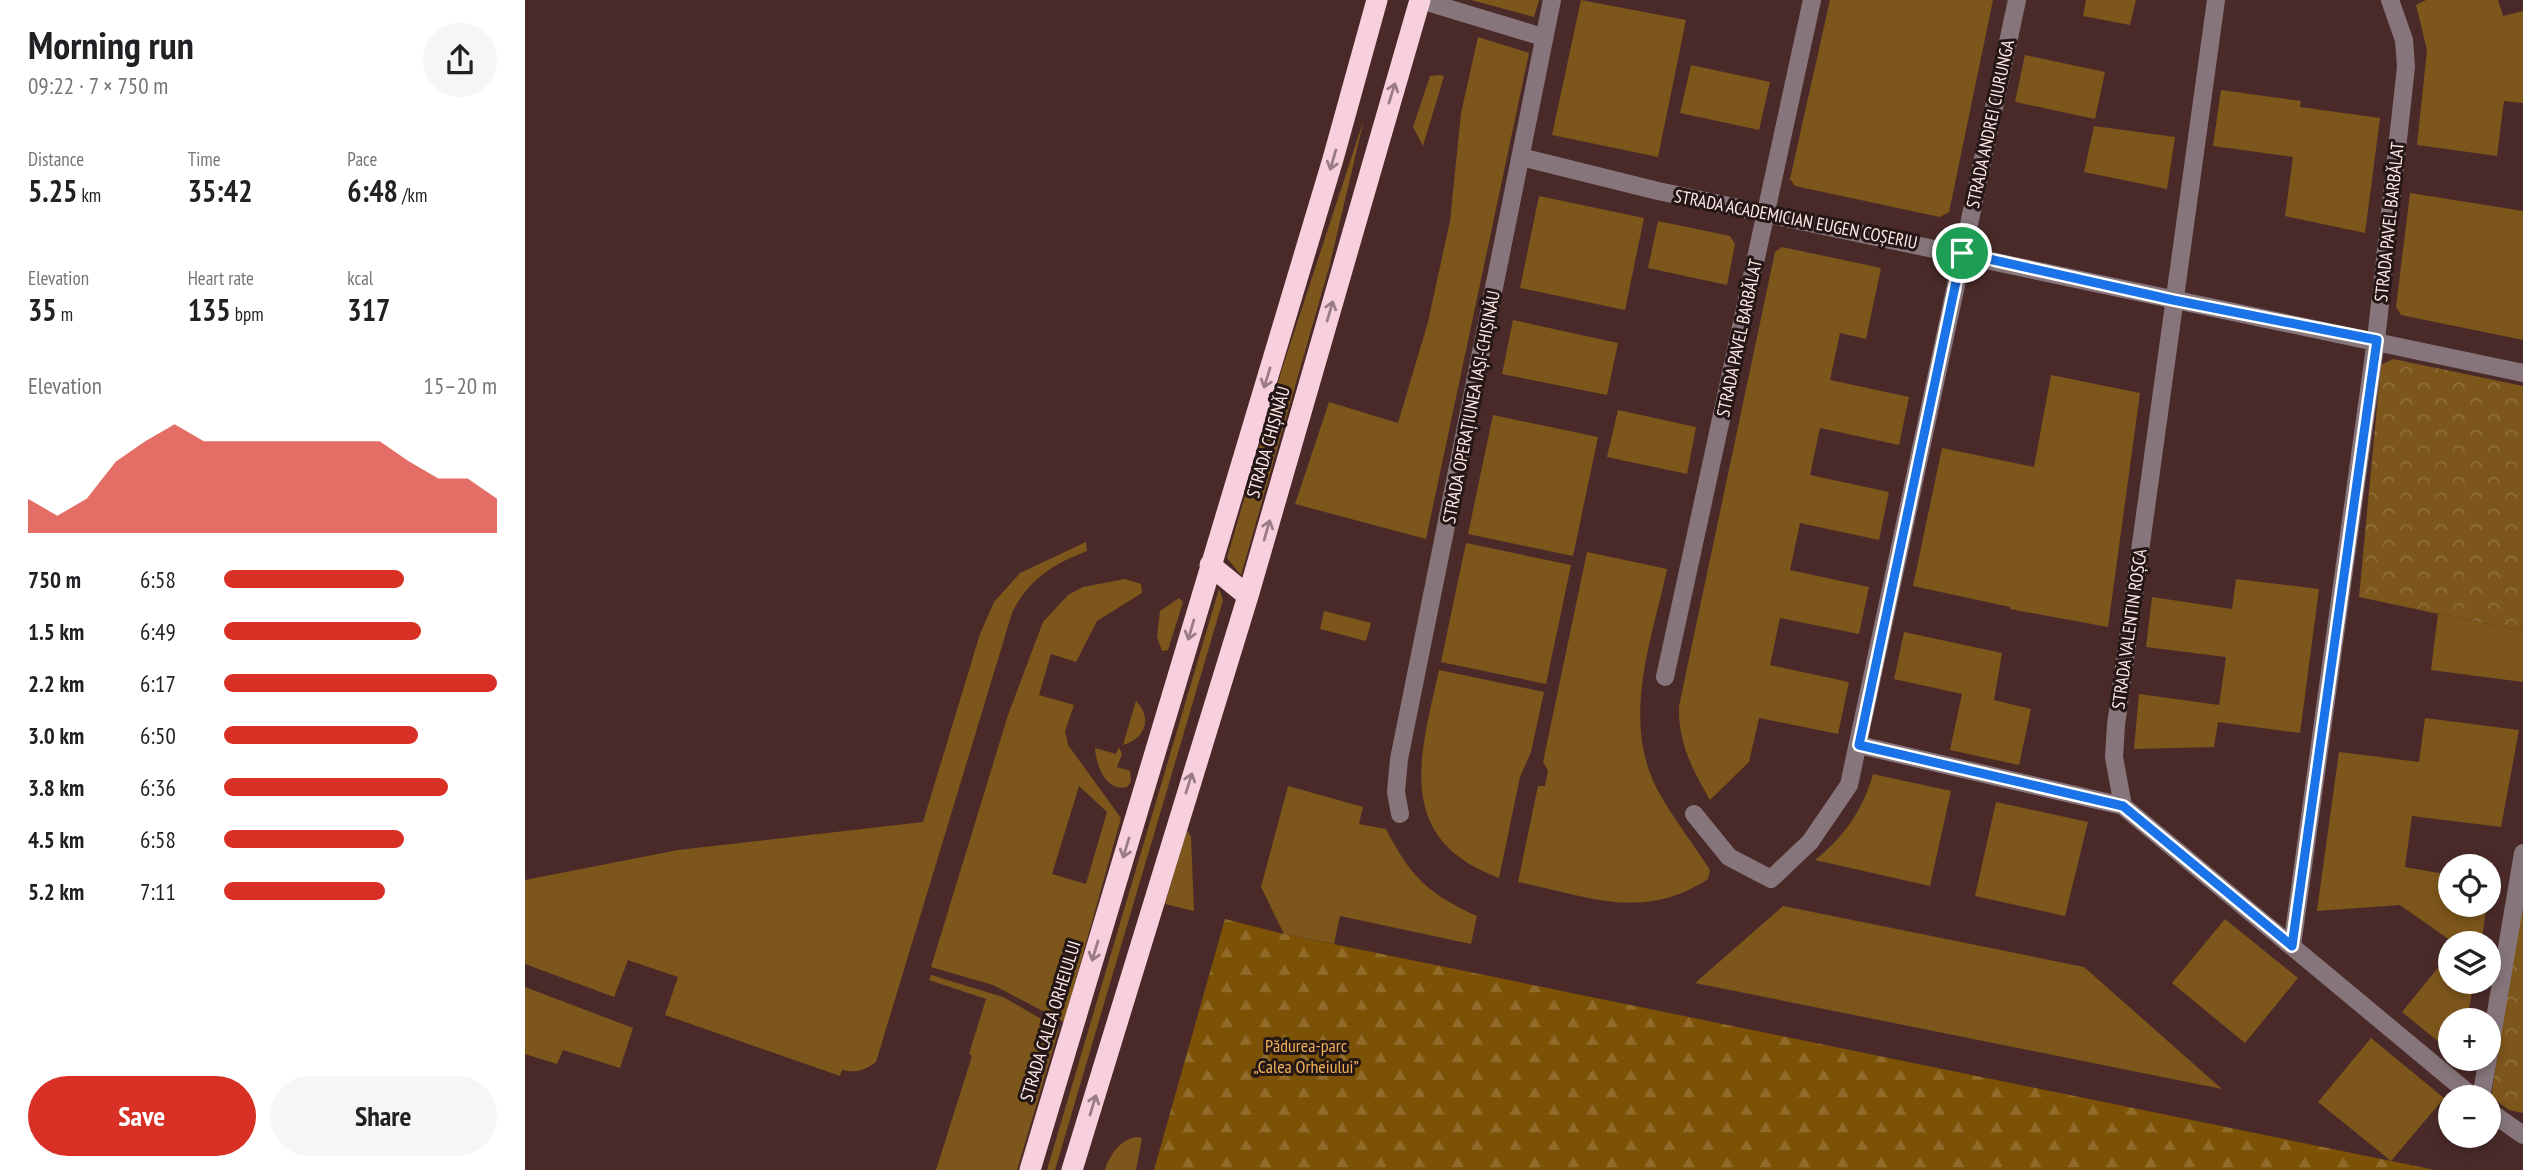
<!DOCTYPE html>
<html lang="en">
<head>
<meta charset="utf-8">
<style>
  body { margin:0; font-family:"PT Sans Narrow",sans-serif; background:#f6f6f6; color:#202124; height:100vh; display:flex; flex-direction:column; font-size:26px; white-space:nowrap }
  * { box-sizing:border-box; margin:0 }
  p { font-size:23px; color:#757577 }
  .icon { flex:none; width:38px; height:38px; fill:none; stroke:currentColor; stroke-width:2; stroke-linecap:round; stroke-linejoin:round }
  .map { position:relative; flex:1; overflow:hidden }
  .panel { display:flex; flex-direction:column; background:#fff; width:525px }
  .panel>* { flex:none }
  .controls { position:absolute; left:1913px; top:854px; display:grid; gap:14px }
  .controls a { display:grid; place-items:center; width:63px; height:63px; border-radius:50%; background:#fff; box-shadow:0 4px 10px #0003; font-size:35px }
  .pin { position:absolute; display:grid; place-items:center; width:60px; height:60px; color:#fff; margin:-30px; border:4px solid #fff; border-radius:50%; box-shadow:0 2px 7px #0007 }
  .round { display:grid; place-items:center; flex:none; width:74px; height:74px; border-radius:37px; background:#f6f6f6 }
  .overview { display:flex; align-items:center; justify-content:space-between; height:119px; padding:0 28px }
  h1 { font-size:38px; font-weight:800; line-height:52px }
  .figures { display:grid; grid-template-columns:repeat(3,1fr); gap:10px; height:119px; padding:7px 28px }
  .figures div { display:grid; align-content:center }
  .figures b { font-size:30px; font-weight:800 }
  .figures small { font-size:19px; font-weight:400 }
  .figures p { font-size:19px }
  .chart { height:196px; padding:14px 28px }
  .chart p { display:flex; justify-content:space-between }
  .chart svg { width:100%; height:126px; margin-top:7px; fill:#d93025; opacity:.7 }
  .action { display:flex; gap:14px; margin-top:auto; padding:14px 28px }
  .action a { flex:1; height:80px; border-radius:42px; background:#d93025; color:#fff; font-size:28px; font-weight:800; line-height:80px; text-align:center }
  .action a+a { background:#f6f6f6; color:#202124 }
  ul { padding:0 28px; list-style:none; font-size:23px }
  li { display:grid; grid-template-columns:112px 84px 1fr; align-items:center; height:52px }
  li i { height:18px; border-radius:9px; background:#d93025 }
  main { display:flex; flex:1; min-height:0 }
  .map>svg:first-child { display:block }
  .green { fill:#7d561b; fill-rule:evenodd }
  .forest { fill:url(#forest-firs) }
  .park { fill:url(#park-crowns) }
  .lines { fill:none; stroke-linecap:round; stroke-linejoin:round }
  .minor { stroke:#86767b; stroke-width:18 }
  .highway { stroke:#f8d0dd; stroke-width:21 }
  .oneway { stroke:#9a7d84 }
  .route-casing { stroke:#fff; stroke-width:14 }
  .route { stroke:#1a73e8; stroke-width:9 }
  .labels { text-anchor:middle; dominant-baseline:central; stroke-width:6; stroke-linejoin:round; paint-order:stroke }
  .street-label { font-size:18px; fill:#ffe9e7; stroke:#261717 }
  .park-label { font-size:18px; fill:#f0b259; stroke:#261717 }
</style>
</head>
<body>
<main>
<section class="panel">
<div class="overview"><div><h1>Morning run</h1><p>09:22 · 7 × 750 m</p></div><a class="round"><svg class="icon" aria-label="share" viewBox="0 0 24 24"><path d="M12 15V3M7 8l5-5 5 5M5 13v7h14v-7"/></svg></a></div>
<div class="figures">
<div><p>Distance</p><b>5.25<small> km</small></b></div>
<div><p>Time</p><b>35:42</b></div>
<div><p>Pace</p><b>6:48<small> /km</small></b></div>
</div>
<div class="figures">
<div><p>Elevation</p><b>35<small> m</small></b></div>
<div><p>Heart rate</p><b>135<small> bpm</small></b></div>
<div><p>kcal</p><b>317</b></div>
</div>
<div class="chart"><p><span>Elevation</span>15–20 m</p>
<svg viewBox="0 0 160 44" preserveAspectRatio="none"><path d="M0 44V32L10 38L20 32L30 19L40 12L50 6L60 12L70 12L80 12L90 12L100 12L110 12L120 12L130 19L140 25L150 25L160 32V44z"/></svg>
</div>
<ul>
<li><b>750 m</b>6:58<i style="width:66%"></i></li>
<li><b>1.5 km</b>6:49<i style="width:72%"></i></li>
<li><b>2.2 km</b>6:17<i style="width:100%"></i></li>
<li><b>3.0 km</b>6:50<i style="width:71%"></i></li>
<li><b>3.8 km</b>6:36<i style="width:82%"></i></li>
<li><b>4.5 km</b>6:58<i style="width:66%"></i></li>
<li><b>5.2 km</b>7:11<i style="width:59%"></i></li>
</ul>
<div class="action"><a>Save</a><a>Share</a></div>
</section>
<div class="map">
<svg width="1998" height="1170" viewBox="0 0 1998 1170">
  <defs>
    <pattern id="forest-firs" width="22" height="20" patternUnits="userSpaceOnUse" patternTransform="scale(1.75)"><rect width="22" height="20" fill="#7c5206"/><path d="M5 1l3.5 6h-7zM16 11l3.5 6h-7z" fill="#906b2a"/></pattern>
    <pattern id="park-crowns" width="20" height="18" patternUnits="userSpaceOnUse" patternTransform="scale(1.75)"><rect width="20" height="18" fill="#7d561b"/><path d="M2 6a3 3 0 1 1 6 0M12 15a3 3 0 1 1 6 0" fill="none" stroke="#906e3c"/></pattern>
  </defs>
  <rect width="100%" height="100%" fill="#4a2a29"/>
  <path class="green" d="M946,0H1014L1009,17Z
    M1056,0L1161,20L1133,157L1027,135Z
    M1305,0H1468L1424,212L1415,217L1270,186L1265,179Z
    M1561,0H1611L1605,25L1558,16Z
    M1901,0H1973L1978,16L1998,11V103L1979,101L1972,156L1892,145L1902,50L1891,5Z
    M953,37L1004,53L901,539L770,504L804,402L873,423L903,322L925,221L936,113Z
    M1500,55L1580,72L1570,119L1490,102Z
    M1166,65L1245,82L1234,130L1155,113Z
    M915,75L919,76L898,146L888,127L905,76Z
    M1696,90L1776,101L1775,107L1855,118L1840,233L1760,216L1768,157L1688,146Z
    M839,119L805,264L716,575L702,558L757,369Z
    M1569,126L1650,137L1642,189L1559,172Z
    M1885,193L1998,211V340L1876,315L1871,307Z
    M1014,196L1119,218L1100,310L995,288Z
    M1133,221L1205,236L1210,244L1202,285L1123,268Z
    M1257,247L1356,268L1341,339L1315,333L1305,380L1384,397L1374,445L1295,428L1285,475L1364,492L1354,540L1275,523L1265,570L1344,587L1334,634L1255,618L1245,665L1324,682L1313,734L1234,718L1224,762L1185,800C1167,769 1153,742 1154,706L1250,252Z
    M988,320L1093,343L1082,395L977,374Z
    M1526,375L1615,393L1583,627L1485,609V607L1388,586L1417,448L1509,467Z
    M1093,410L1171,427L1162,474L1082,457Z
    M968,415L1073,437L1048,556L943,534Z
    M561,542L562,551C528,564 503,580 487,613L351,1062C339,1071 331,1073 317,1070L315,1076L140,1015L153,977L103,960L89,997L0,964V880L153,850L398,822L455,634L469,602L495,573Z
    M941,543L1046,565L1021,684L916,662Z
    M1062,552L1142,569C1127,640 1096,719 1132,789C1147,817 1168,843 1185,870L1183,879C1117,922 1063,896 993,882L1013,786H1020L1023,771L1018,762Z
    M600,579L616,584L617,593L572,621L551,662L526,654L514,695L549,705L540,731L543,745L596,818L539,1022L468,985L406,967L483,715L518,622L543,595L558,587ZM554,786L582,812L561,884L527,874Z
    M1711,579L1794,589L1775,733L1693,722L1689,747L1609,749L1614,694L1694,705L1701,657L1621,647L1627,597L1707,609Z
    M694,589L698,600L530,1170H522Z
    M1834,597L1998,631V682L1906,670L1913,614Z
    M654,598L658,602L643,650L637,651L632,637L635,611Z
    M799,611L846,623L841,641L795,629Z
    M1379,632L1477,653L1469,700L1506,709L1494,765L1425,750L1437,694L1369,679Z
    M914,670L1019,692L1006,752L995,777L974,878C868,839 895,756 914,670Z
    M611,701C628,718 620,739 598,745Z
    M1900,718L1994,730L1976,827L1887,816L1880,867L1925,875V905H1962L1956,943H1929L1875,905L1792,911L1814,752L1894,762Z
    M594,747L597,754L592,767L605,771L606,782L602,787C580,792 571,764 570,748L591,754Z
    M1348,774L1426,791L1405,886L1290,860C1319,837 1338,810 1348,774Z
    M763,786L838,807L834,824L861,829C885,876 903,894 952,916L946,944L815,916L809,944L759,934L736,887Z
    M1471,802L1563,822L1540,916L1450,896Z
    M662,830L666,837L669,911L640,904Z
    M1258,906L1559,967L1697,1089L1170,983Z
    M1700,919L1773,978L1720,1043L1647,983Z
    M1925,953V982H1949L1942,1020H1925V1051L1877,1012Z
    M406,975L478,997L534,1029L492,1170H411L447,1056L444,1054L461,999L404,980Z
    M0,987L108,1028L95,1068L38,1050L32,1064L0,1054Z
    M1846,1038L1919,1098L1866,1161L1793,1102Z
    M612,1137L617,1138L611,1170H580C585,1154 596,1139 612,1137Z"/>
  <path class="forest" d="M700,919L759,934L1910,1170H629Z"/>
  <path class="park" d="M1868,359L1998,386V631L1834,597L1856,365Z
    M1998,895V1113L1984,1110L1966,1097Z"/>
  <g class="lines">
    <path class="minor" d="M895,0L1018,37
      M1691,0L1591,725L1589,757L1598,806L1948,1097
      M996,157L1133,191L1998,373
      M1140,677L1287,0
      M1334,745L1598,806
      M875,814L871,792L874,759L1027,0
      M1169,814L1204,857L1246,879L1285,842L1324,785L1492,0
      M1767,946L1851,340L1881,67L1879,40L1865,0
      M1964,1054L1998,853
      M1956,1097L1963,1059
      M1964,1111L1998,1135"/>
    <path class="highway" d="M685,565L723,596
      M505,1170L808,159L852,0
      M547,1170L723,596L895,0"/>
  </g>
  <defs><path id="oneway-shaft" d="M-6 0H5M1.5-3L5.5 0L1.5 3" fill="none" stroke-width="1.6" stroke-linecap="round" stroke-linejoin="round" transform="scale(1.75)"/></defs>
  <g class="oneway">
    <use href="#oneway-shaft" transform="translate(867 93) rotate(-73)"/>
    <use href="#oneway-shaft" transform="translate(808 160) rotate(106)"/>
    <use href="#oneway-shaft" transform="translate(805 311) rotate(-74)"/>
    <use href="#oneway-shaft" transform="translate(742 378) rotate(107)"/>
    <use href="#oneway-shaft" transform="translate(742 530) rotate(-74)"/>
    <use href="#oneway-shaft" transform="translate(666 630) rotate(106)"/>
    <use href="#oneway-shaft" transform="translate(664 783) rotate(-73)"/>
    <use href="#oneway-shaft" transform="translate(601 848) rotate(107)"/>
    <use href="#oneway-shaft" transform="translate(570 951) rotate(107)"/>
    <use href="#oneway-shaft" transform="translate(568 1105) rotate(-73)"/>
  </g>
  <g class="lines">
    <defs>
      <path id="route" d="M1437,253L1648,300L1852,340L1767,946L1598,806L1334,745Z"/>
    </defs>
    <use href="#route" class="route-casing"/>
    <use href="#route" class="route"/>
  </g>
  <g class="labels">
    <g class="street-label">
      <text transform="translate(1465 124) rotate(-78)">STRADA ANDREI CIURUNGA</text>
      <text transform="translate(1271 219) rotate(11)">STRADA ACADEMICIAN EUGEN COȘERIU</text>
      <text transform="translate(1864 222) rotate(-84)">STRADA PAVEL BARBĂLAT</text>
      <text transform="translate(1214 338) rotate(-78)">STRADA PAVEL BARBĂLAT</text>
      <text transform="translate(946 407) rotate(-79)">STRADA OPERAȚIUNEA IAȘI-CHIȘINĂU</text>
      <text transform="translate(743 442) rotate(-74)">STRADA CHIȘINĂU</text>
      <text transform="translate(1604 629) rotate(-82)">STRADA VALENTIN ROȘCA</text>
      <text transform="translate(525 1021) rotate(-73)">STRADA CALEA ORHEIULUI</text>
    </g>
    <g class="park-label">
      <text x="781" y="1045">Pădurea-parc<tspan x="781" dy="21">„Calea Orheiului”</tspan></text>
    </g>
  </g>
</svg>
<div class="controls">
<a><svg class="icon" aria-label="locate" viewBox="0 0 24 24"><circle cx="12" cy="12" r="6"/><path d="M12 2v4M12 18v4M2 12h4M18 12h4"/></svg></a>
<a><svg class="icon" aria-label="layers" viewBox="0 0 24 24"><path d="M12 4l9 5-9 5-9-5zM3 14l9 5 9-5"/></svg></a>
<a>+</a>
<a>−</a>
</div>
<div class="pin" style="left:1437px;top:253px;background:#1e9e55"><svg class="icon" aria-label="arrive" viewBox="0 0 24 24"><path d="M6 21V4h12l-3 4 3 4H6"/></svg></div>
</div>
</main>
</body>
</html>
